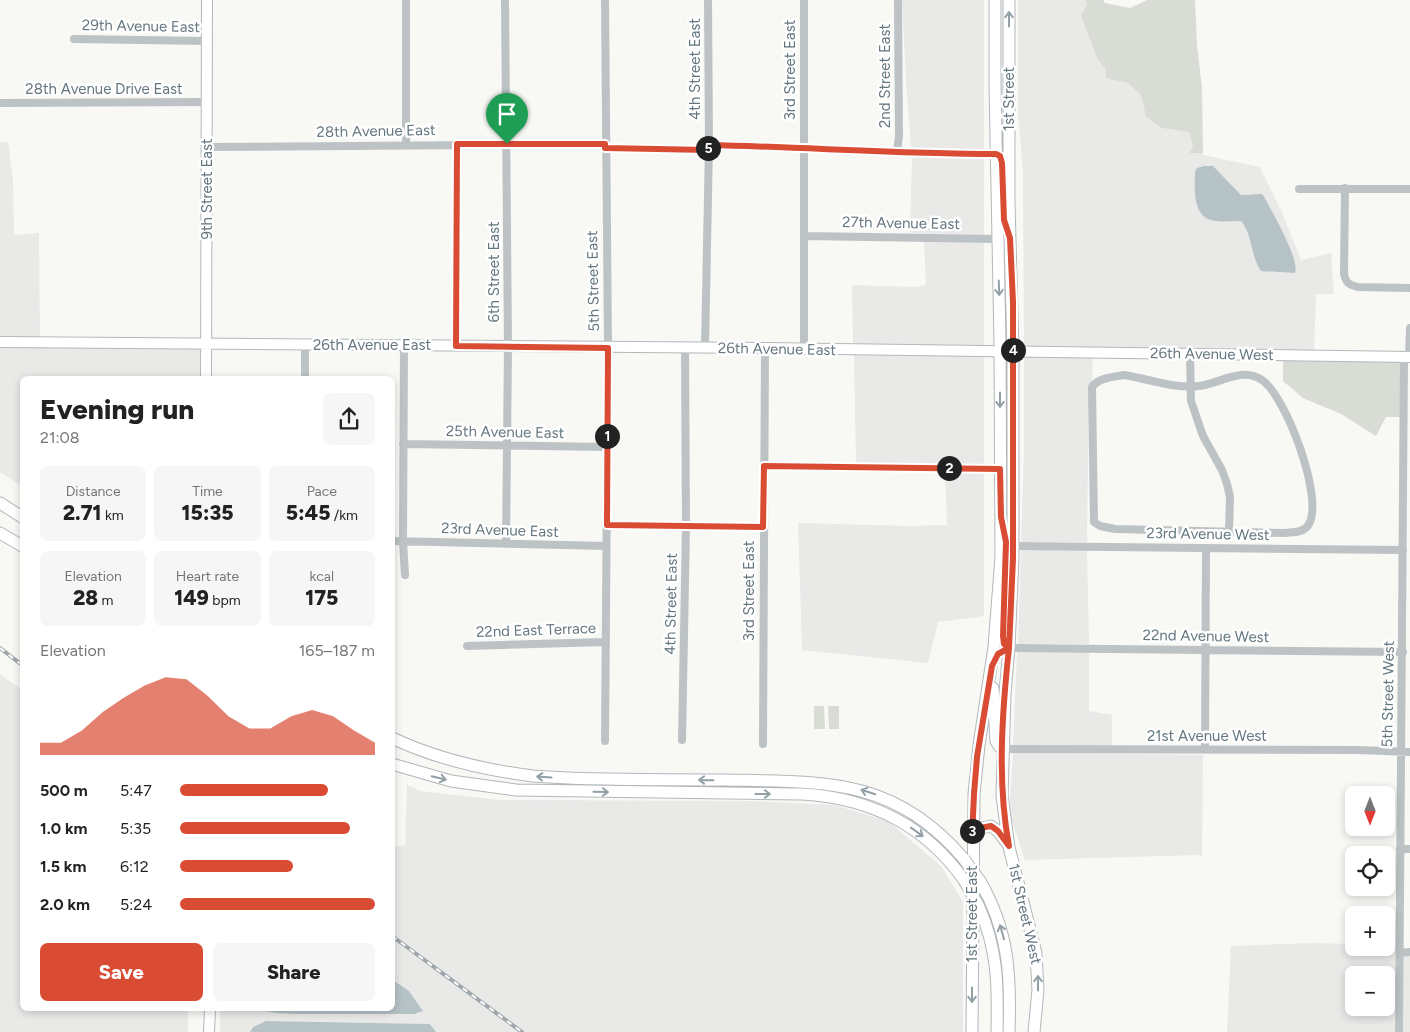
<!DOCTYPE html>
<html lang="en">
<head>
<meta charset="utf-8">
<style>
  body { margin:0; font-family:Figtree,sans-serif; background:#f6f6f6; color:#222; height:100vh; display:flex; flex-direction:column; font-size:19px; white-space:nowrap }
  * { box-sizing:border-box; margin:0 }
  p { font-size:16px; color:#767676 }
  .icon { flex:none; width:28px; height:28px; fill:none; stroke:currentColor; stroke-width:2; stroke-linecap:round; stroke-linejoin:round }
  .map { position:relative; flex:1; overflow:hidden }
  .details { position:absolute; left:20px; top:376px; width:375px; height:635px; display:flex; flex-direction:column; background:#fff; border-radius:8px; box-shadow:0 2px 8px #0003 }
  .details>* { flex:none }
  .needle { width:32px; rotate:180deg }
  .controls { position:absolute; left:1345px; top:786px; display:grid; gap:10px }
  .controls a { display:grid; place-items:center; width:50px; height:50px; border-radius:8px; background:#fff; box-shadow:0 2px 8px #0003; font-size:25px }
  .pin { position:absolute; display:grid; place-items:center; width:42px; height:42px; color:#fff; margin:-51px -21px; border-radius:50% 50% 50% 0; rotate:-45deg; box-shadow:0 0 5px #0007 }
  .pin .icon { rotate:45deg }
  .km { position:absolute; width:25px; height:25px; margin:-12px; border-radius:50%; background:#222; color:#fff; font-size:14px; line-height:25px; text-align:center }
  .round { display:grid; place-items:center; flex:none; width:52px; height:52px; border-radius:8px; background:#f6f6f6 }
  .headline { display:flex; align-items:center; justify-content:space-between; height:85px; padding:0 20px }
  h1 { font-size:28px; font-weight:800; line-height:38px }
  .stats { display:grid; grid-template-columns:repeat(3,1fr); gap:8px; height:85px; padding:5px 20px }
  .stats div { display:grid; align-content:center; border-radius:8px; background:#f6f6f6; text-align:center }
  .stats b { font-size:21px; font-weight:800 }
  .stats small { font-size:14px; font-weight:400 }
  .stats p { font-size:14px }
  .chart { height:140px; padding:10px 20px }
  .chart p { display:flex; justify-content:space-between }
  .chart svg { width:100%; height:90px; margin-top:5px; fill:#da4b33; opacity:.7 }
  .primary-button { display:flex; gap:10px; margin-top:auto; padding:10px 20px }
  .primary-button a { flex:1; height:58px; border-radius:8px; background:#da4b33; color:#fff; font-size:20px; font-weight:800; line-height:58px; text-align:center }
  .primary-button a+a { background:#f6f6f6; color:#222 }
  ul { padding:0 20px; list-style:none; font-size:16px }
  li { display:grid; grid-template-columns:80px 60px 1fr; align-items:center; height:38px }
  li i { height:12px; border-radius:6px; background:#da4b33 }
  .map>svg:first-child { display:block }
  .built { fill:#e9e9e8; fill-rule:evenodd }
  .green { fill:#d8dcd5 }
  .water { fill:#b6c3c6 }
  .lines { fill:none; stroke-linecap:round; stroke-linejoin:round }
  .secondary-casing { stroke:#b2b8bc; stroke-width:12 }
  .primary-casing { stroke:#b1b7ba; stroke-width:13 }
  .street { stroke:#bdc2c5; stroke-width:8 }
  .secondary { stroke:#fff; stroke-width:10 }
  .primary { stroke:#fff; stroke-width:11 }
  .rail-casing { stroke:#9fa7ac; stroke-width:4 }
  .rail { stroke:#fff; stroke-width:2; stroke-dasharray:5.5; stroke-linecap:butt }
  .primary-bridge-casing { stroke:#b1b7ba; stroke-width:13; stroke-linecap:butt }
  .primary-bridge { stroke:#fff; stroke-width:11 }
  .oneway { stroke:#929fa5 }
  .route-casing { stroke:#fff; stroke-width:10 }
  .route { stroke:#da4b33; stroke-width:6 }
  .labels { text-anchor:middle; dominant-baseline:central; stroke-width:5; stroke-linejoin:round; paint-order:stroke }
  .street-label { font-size:15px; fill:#64767f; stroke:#fff }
</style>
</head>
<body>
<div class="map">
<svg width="1410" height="1032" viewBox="0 0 1410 1032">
  <rect width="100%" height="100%" fill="#f8f8f5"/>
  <path class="built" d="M902,0H984V151L911,148L906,80Z
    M1018,0H1086L1098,60L1106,70L1128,83L1141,95L1146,117L1161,128L1189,132L1193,147L1189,153H1203V155L1260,167L1283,215L1301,260L1331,253L1334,294H1316L1314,352L1024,347L1023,173L1018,112ZM1213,167L1241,195L1251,194L1295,273L1270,272L1246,227L1241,221L1202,215L1196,206L1195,171Z
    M0,142H8L13,181L14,235L39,233L40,338H0Z
    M912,156L984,158V235L910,233Z
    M924,241L984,242V346H853L852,285L914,287L926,285Z
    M0,346L203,347V379H22V486L0,472Z
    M854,354H984V466L856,463Z
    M1024,355L1093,356L1092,381L1089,385L1087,542H1021L1024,450Z
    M945,472L984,473V616L938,622L928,663L802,650L798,523L912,526L947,525Z
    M1021,550H1087L1089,644H1018Z
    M1017,651L1089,652V711L1112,715V746H1013Z
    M0,674L22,690V1009H188V1032H0Z
    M1013,753L1203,755L1202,860V857L1199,855L1025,860L1009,812Z
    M407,785L420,791L500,800L752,801L834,805L888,821L941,866L963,902V1032H436L430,1024L266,1021L253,1027L250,1032H220V1009H251L276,1013L294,1014L423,1011L409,991L393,980V847L405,845Z
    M1312,943L1354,944V948H1386V945H1396L1395,1032H1227L1231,946ZM1354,975H1386V1008H1354Z
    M1403,956H1410V1032H1402Z"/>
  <path class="green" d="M1086,0H1103L1105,3L1130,8L1147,0H1195L1197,45L1202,88L1203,153H1189L1193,147L1189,132L1161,128L1146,117L1141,95L1128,83L1106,78V70L1098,60L1081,16L1087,5Z
    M1283,359L1401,360V417H1386L1376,436L1341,414L1303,398L1283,381Z
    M814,706H824L825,729H814Z
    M828,706H839V729H829Z"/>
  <path class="water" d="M1204,166H1213L1241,195L1262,194L1263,195C1271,210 1300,259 1295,273L1261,271C1250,255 1253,235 1241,221C1233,221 1224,222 1216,221C1191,218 1195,190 1195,171L1197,168Z
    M393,980L409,991L423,1011L414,1014H294L276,1013L251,1009H392Z
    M266,1021L430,1024L436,1032H250L253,1027Z"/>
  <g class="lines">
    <defs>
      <path id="secondary" d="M0,342L765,348L1410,357
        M206,379L207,0
        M209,1032L210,1009"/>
      <path id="primary" d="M1009,0V203L1013,351V558L1009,648L1005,693L1002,796L1009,847L1036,953L1038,990L1034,1032
        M0,503L22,517
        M0,533L22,546
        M993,688L996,741L999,746L1003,749
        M392,738C437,759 484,770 533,776C597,781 662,779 726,780C824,782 894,777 964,859
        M392,764L451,781L516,790L802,794C870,798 924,824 964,880
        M972,838L981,828L991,826L998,831L1007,843
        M980,881C1009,931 1011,975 1009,1032
        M979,907C998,950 998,986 997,1032
        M972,1032L974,794L979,745L994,647L1001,557L1000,343L995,85V0"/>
    </defs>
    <use href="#secondary" class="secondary-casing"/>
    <use href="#primary" class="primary-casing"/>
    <path class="street" d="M505,0L508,346L506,544
      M605,0L608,348L605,741
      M804,0V349
      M74,39L207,41
      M0,103L207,102
      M406,144V0
      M709,145C804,147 900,154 996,154
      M207,147L605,144
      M605,148L708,150
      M897,151L899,136L898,0
      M1345,188L1344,274C1346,283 1349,285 1358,287L1410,288
      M1299,189H1410
      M804,236L997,239
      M305,345V379
      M404,345L403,541L405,575
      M456,345L457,144
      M705,348L709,145L708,0
      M1190,353L1191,401L1203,436L1222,470L1227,484L1230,497L1229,531
      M1409,357L1410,328
      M1124,375C1149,379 1174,389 1199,386C1219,384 1242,366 1262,380C1286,396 1324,498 1309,524C1304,533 1294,532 1285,533L1115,529L1100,526L1094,522L1092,387C1098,378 1113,377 1124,375Z
      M403,444L607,447
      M764,466L1000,469
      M607,525L763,527
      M392,541L606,546
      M1013,546L1403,550
      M467,646L606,642
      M1009,648L1403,652
      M682,740L686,527L685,348
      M763,744L765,348
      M1003,749L1358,750L1410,752
      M1205,749L1206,548
      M1400,849H1410
      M1400,953L1410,952
      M1399,1032L1404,357"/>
    <use href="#secondary" class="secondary"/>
    <use href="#primary" class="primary"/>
    <defs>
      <path id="rail" d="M0,648L22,665
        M392,936L522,1032"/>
    </defs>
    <use href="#rail" class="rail-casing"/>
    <use href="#rail" class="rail"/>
    <defs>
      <path id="primary-bridge" d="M964,859L980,881
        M964,880L979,907"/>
    </defs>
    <use href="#primary-bridge" class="primary-bridge-casing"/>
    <use href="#primary-bridge" class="primary-bridge"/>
  </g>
  <defs><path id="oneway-shaft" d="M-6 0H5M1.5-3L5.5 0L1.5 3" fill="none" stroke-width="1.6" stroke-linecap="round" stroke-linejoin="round" transform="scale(1.25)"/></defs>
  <g class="oneway">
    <use href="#oneway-shaft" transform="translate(1009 19) rotate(-90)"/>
    <use href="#oneway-shaft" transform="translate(999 288) rotate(88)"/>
    <use href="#oneway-shaft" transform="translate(1000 400) rotate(90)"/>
    <use href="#oneway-shaft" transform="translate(544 777) rotate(-176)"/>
    <use href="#oneway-shaft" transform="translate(439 778) rotate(14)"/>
    <use href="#oneway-shaft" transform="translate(706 780) rotate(-179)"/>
    <use href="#oneway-shaft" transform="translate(601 792) rotate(1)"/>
    <use href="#oneway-shaft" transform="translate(868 792) rotate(-162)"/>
    <use href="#oneway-shaft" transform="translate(763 794)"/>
    <use href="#oneway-shaft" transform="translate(917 832) rotate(36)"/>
    <use href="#oneway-shaft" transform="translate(1002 932) rotate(-106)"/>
    <use href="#oneway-shaft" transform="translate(1038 983) rotate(-90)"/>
    <use href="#oneway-shaft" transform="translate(972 995) rotate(90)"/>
  </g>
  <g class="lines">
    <defs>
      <path id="route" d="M507,144H457L456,346L608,348L607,525L763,527L764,466L1000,469L1001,517L1006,542L1003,636L1004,644L1009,648C1002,713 997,782 1009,846L998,831L991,826L980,828L972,838L974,794L977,757L992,666L998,654L1009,648L1013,558V302L1010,238L1004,220L1002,163L1000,156L996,154C900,154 804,147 709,145L708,150L605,148V144H507"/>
    </defs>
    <use href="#route" class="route-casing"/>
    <use href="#route" class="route"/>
  </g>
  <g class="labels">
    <g class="street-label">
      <text transform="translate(141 26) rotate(1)">29th Avenue East</text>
      <text transform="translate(695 69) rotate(-90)">4th Street East</text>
      <text transform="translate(790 70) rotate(-90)">3rd Street East</text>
      <text transform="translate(885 76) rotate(-90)">2nd Street East</text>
      <text x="104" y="89">28th Avenue Drive East</text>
      <text transform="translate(1009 99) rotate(-90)">1st Street</text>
      <text transform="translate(376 131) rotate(-1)">28th Avenue East</text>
      <text transform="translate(207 189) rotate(-90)">9th Street East</text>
      <text transform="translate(901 223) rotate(1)">27th Avenue East</text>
      <text transform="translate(494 272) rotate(-90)">6th Street East</text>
      <text transform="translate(593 281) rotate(-91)">5th Street East</text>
      <text x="372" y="345">26th Avenue East</text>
      <text transform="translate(777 349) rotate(1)">26th Avenue East</text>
      <text transform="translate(1212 354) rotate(1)">26th Avenue West</text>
      <text transform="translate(505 432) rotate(1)">25th Avenue East</text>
      <text transform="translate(500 530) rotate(2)">23rd Avenue East</text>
      <text transform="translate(1208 534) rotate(1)">23rd Avenue West</text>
      <text transform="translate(749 591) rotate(-90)">3rd Street East</text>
      <text transform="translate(671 604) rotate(-89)">4th Street East</text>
      <text transform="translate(536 630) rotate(-2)">22nd East Terrace</text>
      <text transform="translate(1206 636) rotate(1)">22nd Avenue West</text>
      <text transform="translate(1388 694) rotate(-89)">5th Street West</text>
      <text x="1207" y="736">21st Avenue West</text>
      <text transform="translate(972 914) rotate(-90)">1st Street East</text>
      <text transform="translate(1025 914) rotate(77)">1st Street West</text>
    </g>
  </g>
</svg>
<div class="controls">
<a><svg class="needle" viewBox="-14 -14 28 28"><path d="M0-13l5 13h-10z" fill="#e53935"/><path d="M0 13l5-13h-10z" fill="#767676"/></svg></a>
<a><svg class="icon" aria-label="locate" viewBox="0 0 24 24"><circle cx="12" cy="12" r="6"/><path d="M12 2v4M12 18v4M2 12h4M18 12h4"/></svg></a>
<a>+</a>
<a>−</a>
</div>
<div class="pin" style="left:507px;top:144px;background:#1e9e55"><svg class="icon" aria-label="arrive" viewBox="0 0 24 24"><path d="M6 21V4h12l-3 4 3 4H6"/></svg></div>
<b class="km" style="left:607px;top:436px">1</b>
<b class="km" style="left:949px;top:468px">2</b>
<b class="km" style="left:972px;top:831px">3</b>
<b class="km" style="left:1013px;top:350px">4</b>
<b class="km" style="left:708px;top:148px">5</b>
<section class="details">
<div class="headline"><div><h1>Evening run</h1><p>21:08</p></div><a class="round"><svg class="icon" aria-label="share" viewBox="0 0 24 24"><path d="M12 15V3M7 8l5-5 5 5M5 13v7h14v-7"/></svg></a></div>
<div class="stats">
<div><p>Distance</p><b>2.71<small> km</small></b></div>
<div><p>Time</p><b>15:35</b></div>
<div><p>Pace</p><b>5:45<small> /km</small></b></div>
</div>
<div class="stats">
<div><p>Elevation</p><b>28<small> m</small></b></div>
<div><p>Heart rate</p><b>149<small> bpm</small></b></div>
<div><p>kcal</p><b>175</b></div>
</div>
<div class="chart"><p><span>Elevation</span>165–187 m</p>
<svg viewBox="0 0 160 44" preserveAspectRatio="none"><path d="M0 44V38L10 38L20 32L30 23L40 16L50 10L60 6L70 7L80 15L90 25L100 31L110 31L120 25L130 22L140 25L150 32L160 38V44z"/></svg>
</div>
<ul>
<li><b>500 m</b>5:47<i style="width:76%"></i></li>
<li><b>1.0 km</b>5:35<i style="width:87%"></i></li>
<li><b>1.5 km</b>6:12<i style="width:58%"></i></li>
<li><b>2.0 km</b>5:24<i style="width:100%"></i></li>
</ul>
<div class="primary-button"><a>Save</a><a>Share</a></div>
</section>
</div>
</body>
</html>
